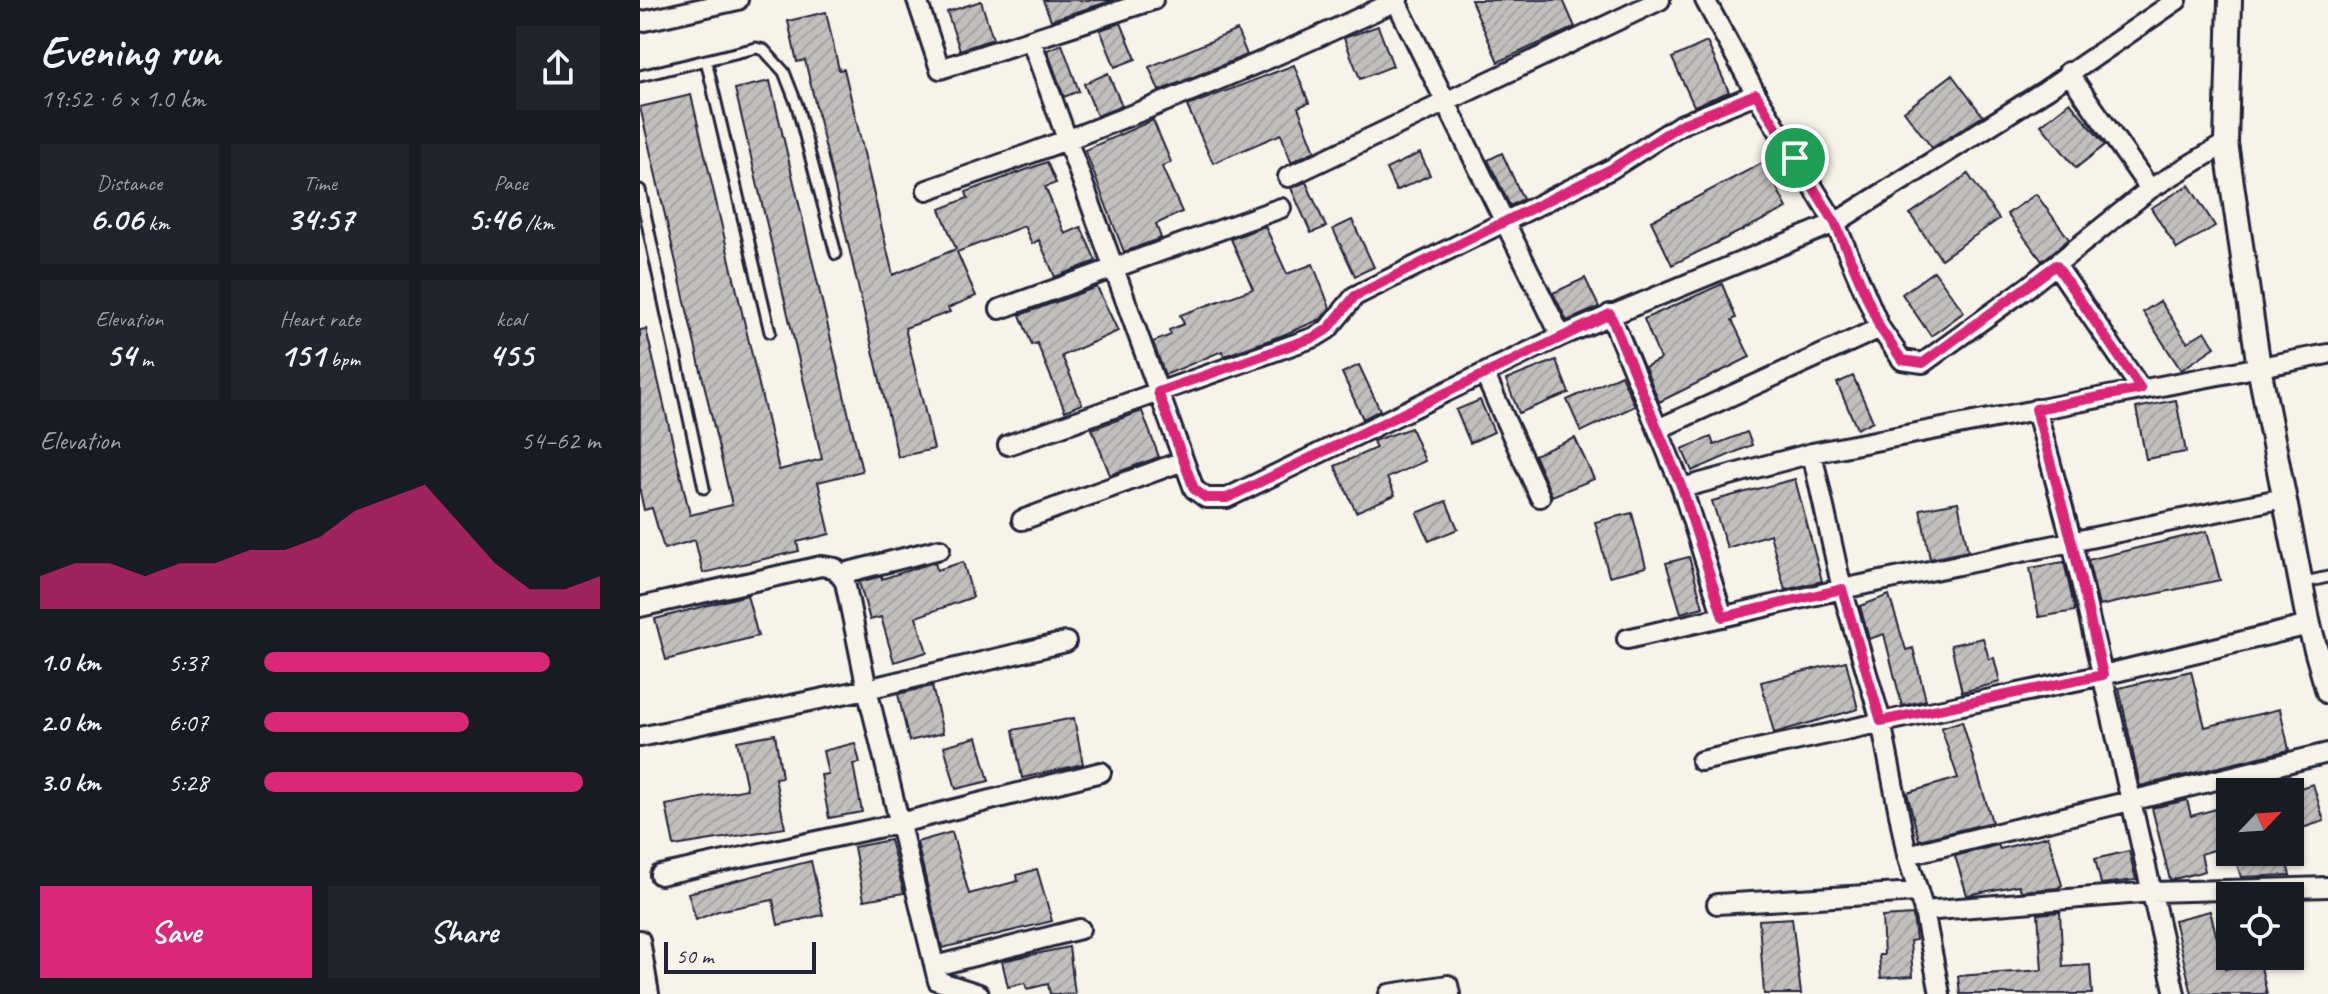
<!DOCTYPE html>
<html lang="en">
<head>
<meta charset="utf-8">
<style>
  body { margin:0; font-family:Caveat,sans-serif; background:#20242c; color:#f1f3f6; height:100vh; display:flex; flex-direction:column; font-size:30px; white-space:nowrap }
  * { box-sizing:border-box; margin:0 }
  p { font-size:26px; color:#9ea1a6 }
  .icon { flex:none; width:44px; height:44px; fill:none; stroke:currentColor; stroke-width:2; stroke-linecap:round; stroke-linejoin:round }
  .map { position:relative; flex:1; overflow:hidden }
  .panel { display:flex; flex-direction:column; background:#171b24; width:640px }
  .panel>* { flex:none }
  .needle { width:52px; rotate:65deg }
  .buttons { position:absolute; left:1576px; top:778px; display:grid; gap:16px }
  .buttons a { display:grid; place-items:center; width:88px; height:88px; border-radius:0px; background:#171b24; box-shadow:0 2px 6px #0004; font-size:40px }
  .scale { position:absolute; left:24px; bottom:20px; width:152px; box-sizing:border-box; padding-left:8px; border:4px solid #22223b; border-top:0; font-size:22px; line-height:28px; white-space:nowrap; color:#22223b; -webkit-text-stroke:6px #f7f3e8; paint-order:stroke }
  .pin { position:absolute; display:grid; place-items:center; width:68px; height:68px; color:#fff; margin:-34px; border:4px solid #fff; border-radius:50%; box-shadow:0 2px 8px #0007 }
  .round { display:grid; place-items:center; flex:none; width:84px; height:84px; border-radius:0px; background:#20242c }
  .head { display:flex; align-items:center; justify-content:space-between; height:136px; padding:0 40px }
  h1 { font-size:44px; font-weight:600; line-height:60px }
  .metrics { display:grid; grid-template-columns:repeat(3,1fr); gap:12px; height:136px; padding:8px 40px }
  .metrics div { display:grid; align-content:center; border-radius:0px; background:#20242c; text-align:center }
  .metrics b { font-size:34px; font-weight:600 }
  .metrics small { font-size:22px; font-weight:400 }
  .metrics p { font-size:22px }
  .chart { height:224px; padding:16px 40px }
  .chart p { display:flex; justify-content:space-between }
  .chart svg { width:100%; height:144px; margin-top:8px; fill:#db2777; opacity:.7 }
  .primary-button { display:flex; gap:16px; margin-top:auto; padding:16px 40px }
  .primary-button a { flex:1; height:92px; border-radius:0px; background:#db2777; color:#fff; font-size:32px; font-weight:600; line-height:92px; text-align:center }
  .primary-button a+a { background:#20242c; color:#f1f3f6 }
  ul { padding:0 40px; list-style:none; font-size:26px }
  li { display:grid; grid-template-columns:128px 96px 1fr; align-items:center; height:60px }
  li i { height:20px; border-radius:10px; background:#db2777 }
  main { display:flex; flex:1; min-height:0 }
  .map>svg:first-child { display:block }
  .building { fill:url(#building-hatch); stroke:#22223b; stroke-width:2 }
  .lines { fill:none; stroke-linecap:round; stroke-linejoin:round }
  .service-casing { stroke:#22223b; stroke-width:15 }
  .minor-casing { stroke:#22223b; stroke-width:24 }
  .tertiary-casing { stroke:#22223b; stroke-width:28 }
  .service { stroke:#f7f3e8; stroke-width:9 }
  .minor { stroke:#f7f3e8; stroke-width:18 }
  .tertiary { stroke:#f7f3e8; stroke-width:22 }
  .route-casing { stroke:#fff; stroke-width:16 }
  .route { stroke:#db2777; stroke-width:10 }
</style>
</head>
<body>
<main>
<section class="panel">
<div class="head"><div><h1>Evening run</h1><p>19:52 · 6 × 1.0 km</p></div><a class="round"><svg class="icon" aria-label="share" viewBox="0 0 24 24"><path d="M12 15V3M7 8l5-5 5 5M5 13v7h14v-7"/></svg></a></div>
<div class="metrics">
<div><p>Distance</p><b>6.06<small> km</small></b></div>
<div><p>Time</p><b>34:57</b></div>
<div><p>Pace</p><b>5:46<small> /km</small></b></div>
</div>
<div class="metrics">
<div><p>Elevation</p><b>54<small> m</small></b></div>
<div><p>Heart rate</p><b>151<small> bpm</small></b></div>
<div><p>kcal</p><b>455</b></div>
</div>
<div class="chart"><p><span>Elevation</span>54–62 m</p>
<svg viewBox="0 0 160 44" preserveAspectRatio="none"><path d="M0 44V34L10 30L20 30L30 34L40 30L50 30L60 26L70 26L80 22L90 14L100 10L110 6L120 18L130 30L140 38L150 38L160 34V44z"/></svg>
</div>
<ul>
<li><b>1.0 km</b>5:37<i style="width:85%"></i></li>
<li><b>2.0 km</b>6:07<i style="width:61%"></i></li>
<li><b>3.0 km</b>5:28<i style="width:95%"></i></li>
</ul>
<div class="primary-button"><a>Save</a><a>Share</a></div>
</section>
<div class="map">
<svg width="1688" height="994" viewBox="0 0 1688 994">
  <defs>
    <pattern id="building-hatch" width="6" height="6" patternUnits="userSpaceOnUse" patternTransform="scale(2)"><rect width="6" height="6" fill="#c2bfbd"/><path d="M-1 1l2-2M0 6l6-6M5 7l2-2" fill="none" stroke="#a6a4a3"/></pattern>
  </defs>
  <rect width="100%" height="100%" fill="#f7f3e8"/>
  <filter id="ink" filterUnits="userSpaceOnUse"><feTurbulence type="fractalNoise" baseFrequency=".0125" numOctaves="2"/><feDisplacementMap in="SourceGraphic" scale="16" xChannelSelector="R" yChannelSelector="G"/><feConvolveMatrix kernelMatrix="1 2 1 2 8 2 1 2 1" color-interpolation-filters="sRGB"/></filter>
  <g filter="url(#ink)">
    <path class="building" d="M403,0H474L411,20Z
      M831,0H923L935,27L858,62Z
      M341,1L353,39L320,50L307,12Z
      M186,12L199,70L204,69L253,275L316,249L300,209L328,198L326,192L407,162L416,183L405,187L425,234L441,227L456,261L415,277L399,240L392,244L384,226L317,252L336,296L308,308L310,312L265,328L294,449L258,457L165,60L157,62L148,21Z
      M481,23L496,59L475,67L460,30Z
      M738,26L753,66L720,79L704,38Z
      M597,30L607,55L519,91L509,67Z
      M1067,42L1089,92L1054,106L1032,58Z
      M422,44L439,91L424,97L407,50Z
      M654,65L669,103L658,107L675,151L651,162L641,134L573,163L547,106Z
      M468,73L482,106L457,116L444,84Z
      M1312,75L1343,116L1292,148L1264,111Z
      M130,81L222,471L178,482L190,534L157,542L159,551L63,573L55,540L24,549L12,508L4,510L0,492V330L6,329L50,515L92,505L0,107L51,95L139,470L182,459L95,89Z
      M1430,102L1465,145L1436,168L1401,125Z
      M513,120L531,162L522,167L542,212L516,224L521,238L484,252L445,150Z
      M780,153L790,175L756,191L746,169Z
      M862,153L883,199L870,206L848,160Z
      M1124,162L1147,208L1032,265L1011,221Z
      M1328,174L1359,219L1301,259L1270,214Z
      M666,182L686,227L671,233L651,188Z
      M1549,185L1575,226L1537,249L1511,208Z
      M1396,194L1429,239L1402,261L1367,214Z
      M712,220L734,267L715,276L693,229Z
      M625,226L647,274L673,264L690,308L681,319L643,335L584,356L582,351L525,375L513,342L531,335L529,330L544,324L540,315L613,289L591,239Z
      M1294,271L1324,312L1291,336L1262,294Z
      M945,278L959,307L927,321L913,293Z
      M1082,284L1096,318L1092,320L1110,357L1019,402L1005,367L1020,359L1004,319Z
      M457,287L478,331L422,356L442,404L425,411L397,343L392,345L380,315Z
      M1520,301L1547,342L1565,331L1575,347L1541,370L1503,312Z
      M916,360L929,393L879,413L866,380Z
      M719,365L740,410L723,419L702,373Z
      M981,375L995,406L941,432L927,400Z
      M1213,376L1233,421L1217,429L1197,383Z
      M840,400L854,432L830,443L816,410Z
      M1536,400L1546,452L1506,459L1496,408Z
      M502,411L519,457L470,475L452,429Z
      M771,428L785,461L747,478L755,495L716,512L695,466L736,448L733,441Z
      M1107,432L1112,445L1052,471L1042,449L1071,437L1074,445Z
      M935,438L954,479L912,496L894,455Z
      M1155,479L1182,581L1145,590L1130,534L1087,548L1072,501Z
      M806,501L818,529L789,541L777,513Z
      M1318,502L1328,551L1290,559L1280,509Z
      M992,513L1006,567L969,576L955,522Z
      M1567,531L1580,580L1459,606L1448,560Z
      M1049,557L1063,607L1041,613L1026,563Z
      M295,562L297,570L323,562L333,597L276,617L287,652L254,662L241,617L230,620L219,582L242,576V579Z
      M1424,562L1435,611L1399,617L1390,568Z
      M107,595L118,636L26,660L15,619Z
      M1249,595L1266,650L1273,648L1286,700L1262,706L1244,634L1229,639L1220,606Z
      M1343,638L1349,659L1354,658L1360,682L1322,692L1311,645Z
      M1206,661L1218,709L1134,733L1121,682Z
      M1551,671L1565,727L1640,709L1649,750L1500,786L1479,688Z
      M292,686L303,733L269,741L258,694Z
      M434,718L443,764L382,778L373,730Z
      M1322,721L1352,822L1279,840L1267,793L1318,778L1301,728Z
      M135,734L142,777L135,778L145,828L34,846L26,805L107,789L97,741Z
      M337,737L349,781L316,789L304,746Z
      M215,743L220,763L213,764L222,812L189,818L181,775L188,774L183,751Z
      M1673,784L1684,821L1650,832V791Z
      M1547,800L1551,816L1590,805V845L1561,854L1565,871L1530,880L1512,808Z
      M312,832L329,894L378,881L377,875L397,869L412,921L302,948L277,842Z
      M1408,836L1422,885L1418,888L1381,891L1379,885L1327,895L1315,856L1358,845L1360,849Z
      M250,840L264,893L224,900L214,847Z
      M1489,851L1496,880L1461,884L1455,859Z
      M1593,852H1644L1650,875L1601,877Z
      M171,861L183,915L138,925L133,900L78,911L56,920L48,893Z
      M1570,911L1585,969L1620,962L1627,994H1552L1534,920Z
      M1420,912L1423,967L1450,965L1452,994H1320L1318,976L1402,970L1398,914Z
      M1273,915L1276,940L1270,941L1273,976L1241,978L1239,955H1244L1242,917Z
      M1152,918L1161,994H1124L1119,920Z
      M429,947L435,994H410L408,984L387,989L385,983L368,987L362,961Z"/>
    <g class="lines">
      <defs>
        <path id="service" d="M66,60L130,332
          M0,76L116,48L124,50L144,72L157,105L196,254
          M0,190L64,488
          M1661,583L1688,577"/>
        <path id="minor" d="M277,0L300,69L513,0
          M1065,0L1116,94L1195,223L1240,328L1262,360L1283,363L1388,287L1510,189L1586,143
          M756,1L921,336L1195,223L1406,90L1537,0
          M0,22L98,0
          M391,40L554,489L566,498H587L921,336
          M1428,72L1510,189
          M648,177L1020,0
          M287,190C448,135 604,73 758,0
          M1416,265L1501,389
          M360,309L641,208
          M970,314L1042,488L1083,617
          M845,375L900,497
          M1396,409L1432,542L1535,994
          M1020,428L1240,328
          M368,445L675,337L688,329L715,296L971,169L1040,125L1116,94
          M1172,453L1202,589L1241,721L1267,855L1284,911L1300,994
          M1042,488L1172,453L1688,354
          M382,520L543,461
          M200,574L300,549
          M0,607L181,566L195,568L205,582L227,689L298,981L339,994
          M987,639L1202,589L1644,498
          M0,737L227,689L426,642
          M1061,761L1463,675L1669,625
          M1267,855L1688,753
          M20,875L260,823L461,772
          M1077,904L1277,892
          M1284,911L1513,892L1688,887
          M0,940L9,994
          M295,966L440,929
          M749,994L808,985L810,994"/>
        <path id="tertiary" d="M1590,0L1586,143L1619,367L1669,625L1688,692"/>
      </defs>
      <use href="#service" class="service-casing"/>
      <use href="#minor" class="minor-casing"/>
      <use href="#tertiary" class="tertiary-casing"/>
      <use href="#service" class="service"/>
      <use href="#minor" class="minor"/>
      <use href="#tertiary" class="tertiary"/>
    </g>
  </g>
  <g class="lines" filter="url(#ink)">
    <defs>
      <path id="route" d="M1116,94L1195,223L1240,328L1262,360L1283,363L1416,265L1501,389L1396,409L1432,542L1463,675L1241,721L1202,589L1083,617L1042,488L970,314L587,498H566L554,489L518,392L675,337L688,329L715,296L971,169L1040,125Z"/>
    </defs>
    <use href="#route" class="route-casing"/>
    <use href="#route" class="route"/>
  </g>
</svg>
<div class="buttons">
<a><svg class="needle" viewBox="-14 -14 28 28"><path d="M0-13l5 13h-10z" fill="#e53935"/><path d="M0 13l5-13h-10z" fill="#9ea1a6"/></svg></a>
<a><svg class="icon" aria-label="locate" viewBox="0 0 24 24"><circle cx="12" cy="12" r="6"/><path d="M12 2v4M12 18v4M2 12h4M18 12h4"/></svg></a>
</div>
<div class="scale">50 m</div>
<div class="pin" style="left:1155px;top:158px;background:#1e9e55"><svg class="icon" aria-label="arrive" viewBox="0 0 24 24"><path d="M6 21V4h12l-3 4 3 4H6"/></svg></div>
</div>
</main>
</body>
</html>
